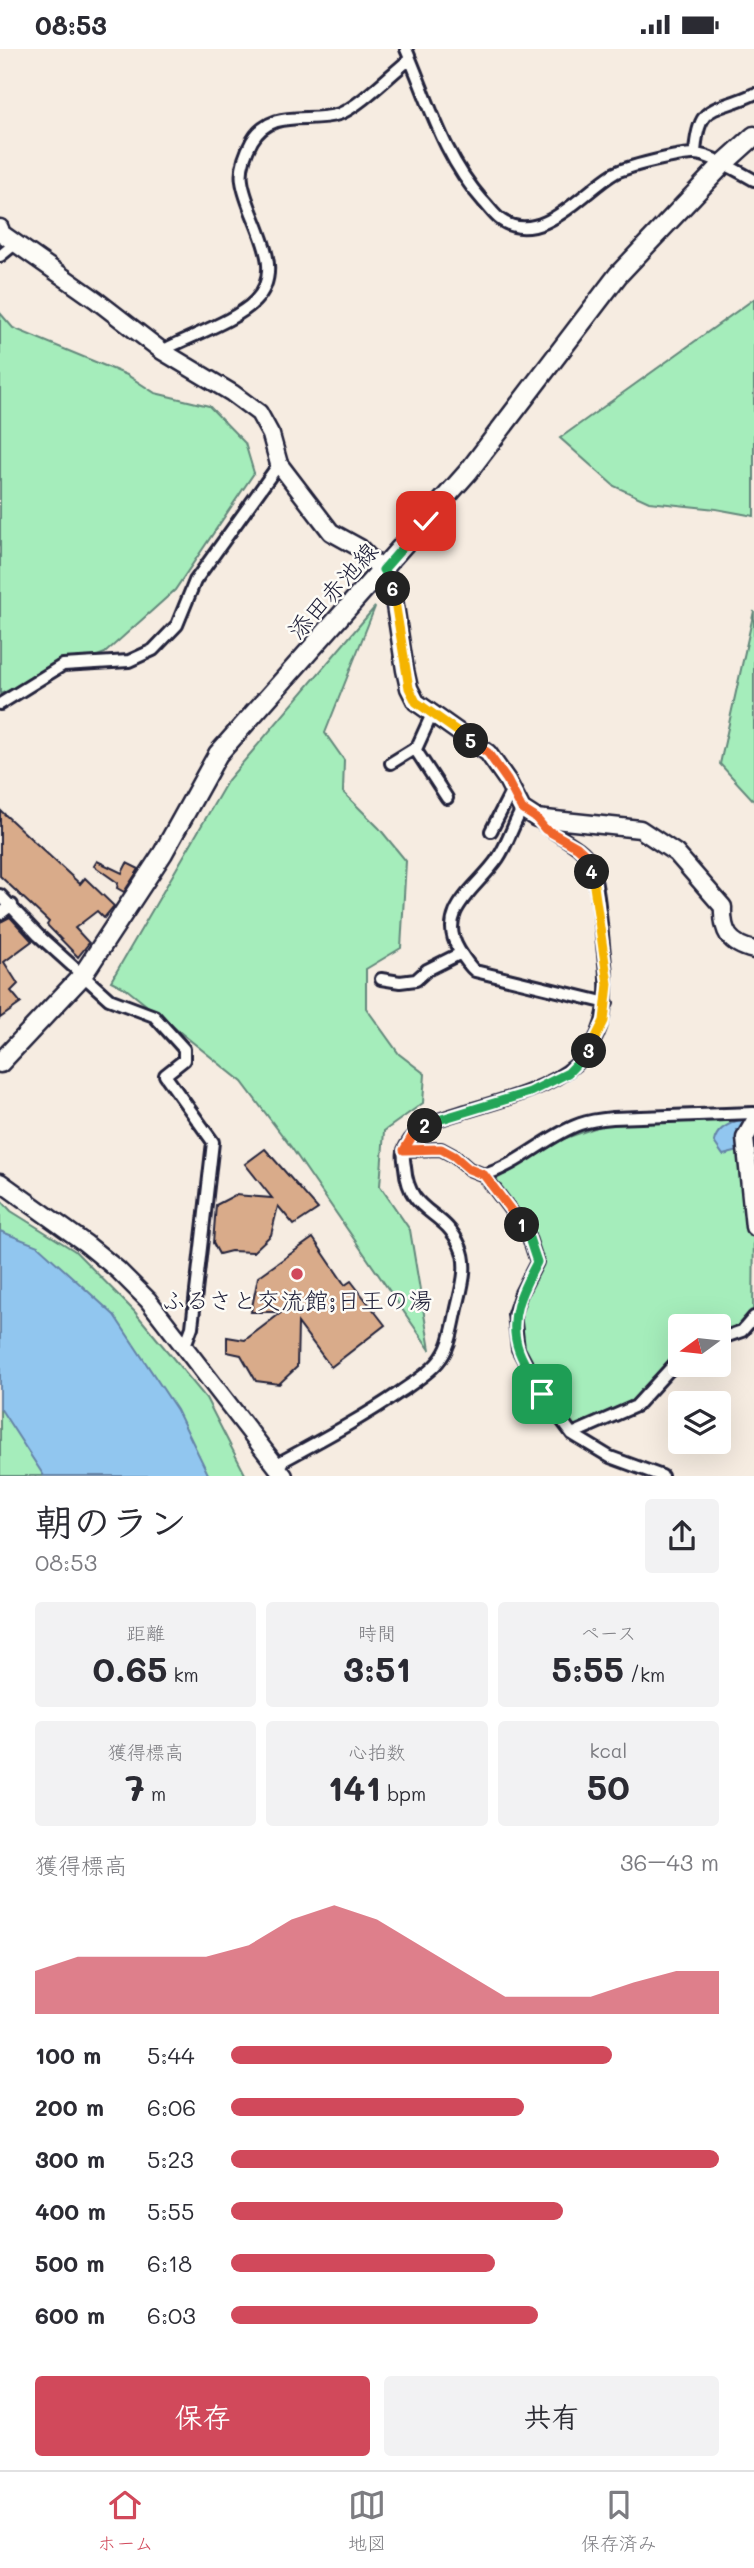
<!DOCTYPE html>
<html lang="ja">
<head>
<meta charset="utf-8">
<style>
  body { margin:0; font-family:Mali,"Klee One",sans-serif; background:#f2f2f3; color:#2b2b33; height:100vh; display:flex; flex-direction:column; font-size:26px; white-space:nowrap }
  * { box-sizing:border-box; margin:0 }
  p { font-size:23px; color:#7c7c81 }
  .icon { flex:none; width:38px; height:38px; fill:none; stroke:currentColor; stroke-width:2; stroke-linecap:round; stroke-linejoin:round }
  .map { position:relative; height:1427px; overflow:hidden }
  .details { display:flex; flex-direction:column; background:#fff; flex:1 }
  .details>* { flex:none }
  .needle { width:46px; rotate:255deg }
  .fabs { position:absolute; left:668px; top:1265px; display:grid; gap:14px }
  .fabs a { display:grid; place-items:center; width:63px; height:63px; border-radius:7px; background:#fff; box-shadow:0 7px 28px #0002; font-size:35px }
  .pin { position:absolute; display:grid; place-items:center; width:60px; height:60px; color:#fff; margin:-30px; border-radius:14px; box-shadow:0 4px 10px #0006 }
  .km { position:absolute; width:35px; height:35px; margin:-18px; border-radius:50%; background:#222; color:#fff; font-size:19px; line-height:35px; text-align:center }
  .round { display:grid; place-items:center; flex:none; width:74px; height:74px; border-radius:7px; background:#f2f2f3 }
  .headline { display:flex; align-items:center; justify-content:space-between; height:119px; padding:0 35px }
  h1 { font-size:38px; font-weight:800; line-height:52px }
  .figures { display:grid; grid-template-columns:repeat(3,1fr); gap:10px; height:119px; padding:7px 35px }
  .figures div { display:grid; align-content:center; border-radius:7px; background:#f2f2f3; text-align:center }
  .figures b { font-size:35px; font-weight:800 }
  .figures small { font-size:19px; font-weight:400 }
  .figures p { font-size:19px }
  .chart { height:196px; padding:14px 35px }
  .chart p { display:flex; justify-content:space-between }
  .chart svg { width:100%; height:126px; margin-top:7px; fill:#d1495b; opacity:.7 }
  .primary-button { display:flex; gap:14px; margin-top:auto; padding:14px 35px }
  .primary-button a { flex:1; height:80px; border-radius:7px; background:#d1495b; color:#fff; font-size:28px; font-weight:800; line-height:80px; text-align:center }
  .primary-button a+a { background:#f2f2f3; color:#2b2b33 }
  ul { padding:0 35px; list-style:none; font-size:23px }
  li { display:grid; grid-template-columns:112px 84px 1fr; align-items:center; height:52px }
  li i { height:18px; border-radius:9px; background:#d1495b }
  .status { display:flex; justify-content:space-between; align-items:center; height:49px; padding:0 35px; background:#fff; direction:ltr }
  .status svg { height:19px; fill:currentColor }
  .tabs { display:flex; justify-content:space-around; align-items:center; height:98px; border-top:2px solid #e1e1e2; background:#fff; font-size:19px; color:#7c7c81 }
  .tabs a { display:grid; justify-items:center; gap:4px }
  .tabs .current { color:#d1495b }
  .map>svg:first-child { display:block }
  .green { fill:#a5edbb; stroke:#64887b; stroke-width:2 }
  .water { fill:#91c6ef; stroke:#6584a7; stroke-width:2 }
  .building { fill:#d9ab8a; stroke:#22223b; stroke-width:2 }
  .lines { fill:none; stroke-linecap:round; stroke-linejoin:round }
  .street-casing { stroke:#22223b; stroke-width:16 }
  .secondary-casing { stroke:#22223b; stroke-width:21 }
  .primary-casing { stroke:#22223b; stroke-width:23 }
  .street { stroke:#fdfcf7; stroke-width:10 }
  .secondary { stroke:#fdfcf7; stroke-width:16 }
  .primary { stroke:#fdfcf7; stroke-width:18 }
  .split-1-casing { stroke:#fff; stroke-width:14 }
  .split-2-casing { stroke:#fff; stroke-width:14 }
  .split-3-casing { stroke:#fff; stroke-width:14 }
  .split-4-casing { stroke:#fff; stroke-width:14 }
  .split-5-casing { stroke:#fff; stroke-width:14 }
  .split-6-casing { stroke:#fff; stroke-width:14 }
  .split-7-casing { stroke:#fff; stroke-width:14 }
  .split-1 { stroke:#22a559; stroke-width:9 }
  .split-2 { stroke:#f0652b; stroke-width:9 }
  .split-3 { stroke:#22a559; stroke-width:9 }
  .split-4 { stroke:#f5b400; stroke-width:9 }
  .split-5 { stroke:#f0652b; stroke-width:9 }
  .split-6 { stroke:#f5b400; stroke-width:9 }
  .split-7 { stroke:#22a559; stroke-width:9 }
  .poi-dot { fill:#d1495b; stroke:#fdfcf7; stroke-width:2.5 }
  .labels { text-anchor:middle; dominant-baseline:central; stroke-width:5; stroke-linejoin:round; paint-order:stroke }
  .street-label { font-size:24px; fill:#22223b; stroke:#fdfcf7 }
  .poi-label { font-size:24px; fill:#22223b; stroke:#fdfcf7 }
</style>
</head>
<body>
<div class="status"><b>08:53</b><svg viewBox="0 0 49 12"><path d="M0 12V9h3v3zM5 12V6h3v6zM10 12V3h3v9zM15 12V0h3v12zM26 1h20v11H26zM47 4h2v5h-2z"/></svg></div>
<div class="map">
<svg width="754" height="1427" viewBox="0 0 754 1427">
  <rect width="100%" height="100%" fill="#f6ece1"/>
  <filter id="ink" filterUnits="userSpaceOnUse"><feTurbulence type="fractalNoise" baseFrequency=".0143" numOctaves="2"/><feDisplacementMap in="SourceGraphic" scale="14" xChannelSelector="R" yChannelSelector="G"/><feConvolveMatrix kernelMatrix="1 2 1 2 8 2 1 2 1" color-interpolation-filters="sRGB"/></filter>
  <g filter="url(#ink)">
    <path class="green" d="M754,250V467L716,460L649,453L614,437L560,389Z
      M0,264L13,279L127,326L155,344L209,357L245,394L254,424L175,541L105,604L0,645Z
      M375,558L325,684L344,711L343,743L379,779L406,812L401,899L366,920V959L399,1005L425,1025L423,1054L384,1082L380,1137L410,1181L430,1301L291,1098L242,1033L125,939L111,932L228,731Z
      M754,562V752L720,715Z
      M749,1066L754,1178L753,1269L719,1290V1278H681V1308L636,1357L572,1385L518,1300L514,1265L537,1213L527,1183L495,1131L563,1090L609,1074Z
      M0,1150L11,1162L75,1202L134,1262L206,1349L246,1427H0Z"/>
    <path class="water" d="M743,1069H747L744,1081H737L739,1102L723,1106L714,1093C717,1078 731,1075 743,1069Z
      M0,1182L38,1197L114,1266L177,1361L209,1427H44L0,1359Z"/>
    <path class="building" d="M0,761L80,835L85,829L114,857L104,869L97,862L75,879L89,894L78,908L47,876L49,873L0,827Z
      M97,812L122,824L127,814L139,820L124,843L117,839L118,834L94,817Z
      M10,868L32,892L4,913L18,935L11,942L21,954L0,969V873Z
      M265,1100L318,1160L294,1176L278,1157L271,1186L253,1203L231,1202L219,1205L213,1194L216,1156L235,1146L272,1149L245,1115Z
      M313,1189L345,1236L351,1232L385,1276L331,1318L298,1274L297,1318L279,1335L256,1332L241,1306L227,1303V1288L245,1291L282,1263H251L258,1228Z"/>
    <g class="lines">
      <defs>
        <path id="street" d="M406,0C429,53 443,107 483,152C489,158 494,166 501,171C540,198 583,143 613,125C624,118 682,104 695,105C711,106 740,123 754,131
          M695,105C698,52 714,64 754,45
          M0,207L16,194
          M162,302C187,288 236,272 255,252C289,217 247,170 242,132C240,119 246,103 252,92C272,58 308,75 339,65C359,58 392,24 410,10
          M0,655L63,616L129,612L153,601L177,576L195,532L279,415
          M415,700L447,749
          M391,714L417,698L432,665
          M522,760C513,776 508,794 498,809C478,839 435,862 459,901C464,909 468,916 475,922L607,954
          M491,782L512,741
          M0,846L38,886L109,950L154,967L184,1000V1011L165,1026L213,1093L192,1278L184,1299
          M0,865L12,856
          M381,930L400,933L416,931L427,921L461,904
          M404,1101L441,1100L454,1107L469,1120L484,1126L527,1183L537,1213L521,1244L514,1265L518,1300L542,1345L572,1385L610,1408L662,1427
          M484,1126C519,1116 546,1087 580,1075C591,1071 602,1070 613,1069L754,1064
          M719,1290L742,1282L754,1268
          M572,1385L636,1357L681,1308
          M277,1415C319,1392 361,1370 400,1343C413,1334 428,1325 438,1313C450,1299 452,1282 456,1264C460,1243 470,1218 460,1197C443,1159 409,1166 405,1118C404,1111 402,1104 406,1097C418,1075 440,1070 463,1063C556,1036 619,1020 604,905C601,880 599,833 589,811C582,796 550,785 536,769"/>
        <path id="secondary" d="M0,179L1,184L96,251L162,302L232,344L259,364L271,386L279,415L331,483L360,499L391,531L405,621L409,639L416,653L488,704L507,731L522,760L536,769L640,780L676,804L723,858C722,883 729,895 754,901
          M754,1073L745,1089L754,1178
          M0,1133L85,1194L118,1221L148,1251L284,1427"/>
        <path id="primary" d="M0,1014L82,927L163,804L218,705L468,423L618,226L723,115L754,87"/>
      </defs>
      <use href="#street" class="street-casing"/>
      <use href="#secondary" class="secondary-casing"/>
      <use href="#primary" class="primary-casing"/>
      <use href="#street" class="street"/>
      <use href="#secondary" class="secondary"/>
      <use href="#primary" class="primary"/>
    </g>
  </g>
  <g class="lines" filter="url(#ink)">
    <defs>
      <path id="split-1" d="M522,1176L527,1183L537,1213C522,1241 507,1269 519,1302C524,1316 535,1331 542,1345"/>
      <path id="split-2" d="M425,1077L414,1084L404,1101L441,1100L454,1107L469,1120L484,1126L522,1176"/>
      <path id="split-3" d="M425,1077L432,1073L530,1043L568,1024L589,1002"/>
      <path id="split-4" d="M589,1002L604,972L608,935L592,823"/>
      <path id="split-5" d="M471,692L488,704L507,731L522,760L536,769L545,780L577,798L589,809L592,823"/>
      <path id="split-6" d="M393,540L409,639L416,653L471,692"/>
      <path id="split-7" d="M393,540L391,531L383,521L426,472"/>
    </defs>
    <use href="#split-1" class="split-1-casing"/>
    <use href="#split-2" class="split-2-casing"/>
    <use href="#split-3" class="split-3-casing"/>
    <use href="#split-4" class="split-4-casing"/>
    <use href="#split-5" class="split-5-casing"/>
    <use href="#split-6" class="split-6-casing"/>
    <use href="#split-7" class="split-7-casing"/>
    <use href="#split-1" class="split-1"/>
    <use href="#split-2" class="split-2"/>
    <use href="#split-3" class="split-3"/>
    <use href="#split-4" class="split-4"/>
    <use href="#split-5" class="split-5"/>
    <use href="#split-6" class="split-6"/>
    <use href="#split-7" class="split-7"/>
  </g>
  <circle class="poi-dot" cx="297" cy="1225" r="7"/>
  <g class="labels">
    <g class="street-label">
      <text transform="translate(332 541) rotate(-48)">添田赤池線</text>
    </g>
    <g class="poi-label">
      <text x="297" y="1250">ふるさと交流館;日王の湯</text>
    </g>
  </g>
</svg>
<div class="fabs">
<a><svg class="needle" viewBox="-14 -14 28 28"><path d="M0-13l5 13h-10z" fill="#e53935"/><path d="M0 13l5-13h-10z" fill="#7c7c81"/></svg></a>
<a><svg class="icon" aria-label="layers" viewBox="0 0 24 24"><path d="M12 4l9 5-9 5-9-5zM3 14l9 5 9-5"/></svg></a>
</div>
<div class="pin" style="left:542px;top:1345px;background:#1e9e55"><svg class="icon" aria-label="arrive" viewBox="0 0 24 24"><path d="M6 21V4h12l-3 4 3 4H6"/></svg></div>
<div class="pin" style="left:426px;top:472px;background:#d93025"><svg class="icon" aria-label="check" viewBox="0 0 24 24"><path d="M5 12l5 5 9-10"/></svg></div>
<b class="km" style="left:522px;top:1176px">1</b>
<b class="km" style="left:425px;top:1077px">2</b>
<b class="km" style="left:589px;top:1002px">3</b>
<b class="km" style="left:592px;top:823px">4</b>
<b class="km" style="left:471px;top:692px">5</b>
<b class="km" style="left:393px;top:540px">6</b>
</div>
<section class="details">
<div class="headline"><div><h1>朝のラン</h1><p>08:53</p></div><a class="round"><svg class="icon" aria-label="share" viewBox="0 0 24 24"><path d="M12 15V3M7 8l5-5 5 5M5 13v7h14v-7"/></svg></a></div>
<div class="figures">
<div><p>距離</p><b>0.65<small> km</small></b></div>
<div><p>時間</p><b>3:51</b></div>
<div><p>ペース</p><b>5:55<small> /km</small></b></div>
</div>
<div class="figures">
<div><p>獲得標高</p><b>7<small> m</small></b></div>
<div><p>心拍数</p><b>141<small> bpm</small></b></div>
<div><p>kcal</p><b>50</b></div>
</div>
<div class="chart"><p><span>獲得標高</span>36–43 m</p>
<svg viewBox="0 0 160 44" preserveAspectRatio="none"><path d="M0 44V29L10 24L20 24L30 24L40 24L50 20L60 11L70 6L80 11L90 20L100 29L110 38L120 38L130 38L140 33L150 29L160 29V44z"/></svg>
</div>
<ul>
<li><b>100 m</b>5:44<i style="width:78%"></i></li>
<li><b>200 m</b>6:06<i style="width:60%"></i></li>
<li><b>300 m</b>5:23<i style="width:100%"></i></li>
<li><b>400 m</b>5:55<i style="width:68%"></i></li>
<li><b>500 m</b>6:18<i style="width:54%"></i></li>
<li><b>600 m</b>6:03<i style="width:63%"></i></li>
</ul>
<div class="primary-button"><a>保存</a><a>共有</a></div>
</section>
<nav class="tabs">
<a class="current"><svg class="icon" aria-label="home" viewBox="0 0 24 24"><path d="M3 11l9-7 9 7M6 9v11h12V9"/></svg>ホーム</a>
<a><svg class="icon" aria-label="map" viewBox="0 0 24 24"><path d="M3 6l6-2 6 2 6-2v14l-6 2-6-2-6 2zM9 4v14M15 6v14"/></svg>地図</a>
<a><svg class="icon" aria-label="saved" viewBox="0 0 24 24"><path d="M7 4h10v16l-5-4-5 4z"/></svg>保存済み</a>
</nav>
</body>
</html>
